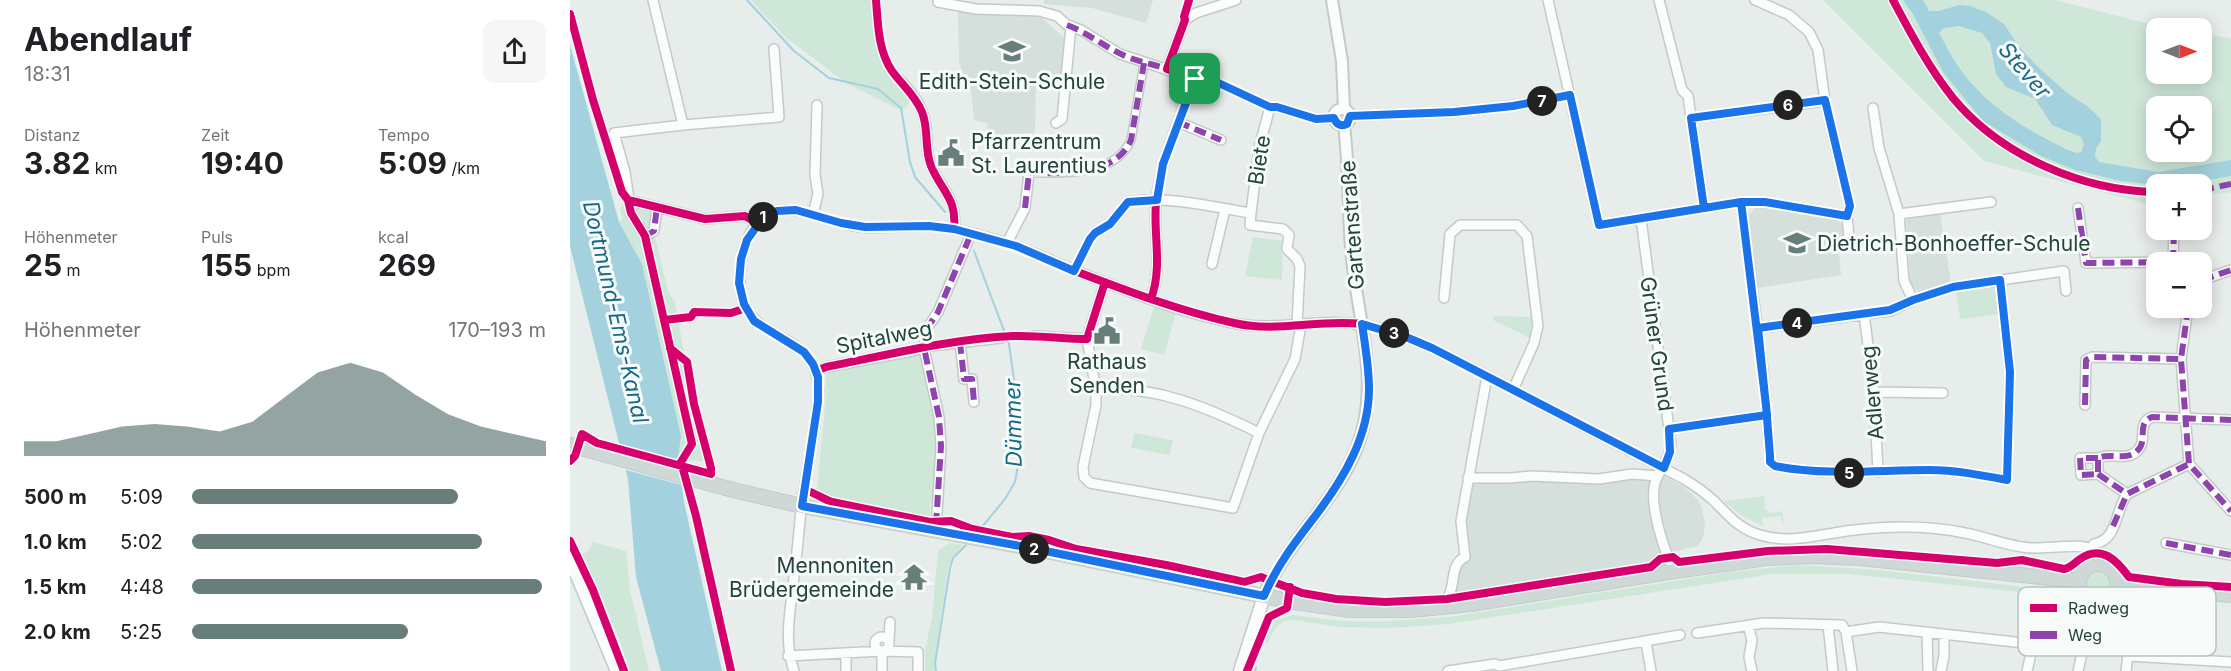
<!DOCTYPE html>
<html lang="de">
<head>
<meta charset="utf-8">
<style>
  body { margin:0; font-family:Inter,sans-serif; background:#f6f6f6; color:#202124; height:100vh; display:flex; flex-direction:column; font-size:22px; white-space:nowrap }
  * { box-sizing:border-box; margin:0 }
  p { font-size:20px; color:#757577 }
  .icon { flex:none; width:33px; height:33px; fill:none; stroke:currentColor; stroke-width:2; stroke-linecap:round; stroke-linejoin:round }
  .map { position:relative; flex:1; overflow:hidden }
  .panel { display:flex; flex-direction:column; background:#fff; width:570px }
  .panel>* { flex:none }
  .needle { width:39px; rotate:90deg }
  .tools { position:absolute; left:1576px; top:18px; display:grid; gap:12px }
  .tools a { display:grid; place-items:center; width:66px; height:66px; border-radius:12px; background:#fff; box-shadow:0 3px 15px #0003; font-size:30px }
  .pin { position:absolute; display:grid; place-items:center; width:51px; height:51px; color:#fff; margin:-26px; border-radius:12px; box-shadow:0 3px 9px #0006 }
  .km { position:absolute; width:30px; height:30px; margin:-15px; border-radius:50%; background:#222; color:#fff; font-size:16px; line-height:30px; text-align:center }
  .round { display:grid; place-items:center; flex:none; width:63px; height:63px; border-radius:12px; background:#f6f6f6 }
  .overview { display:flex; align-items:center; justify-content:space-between; height:102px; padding:0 24px }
  h1 { font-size:33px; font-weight:700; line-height:45px }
  .stats { display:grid; grid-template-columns:repeat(3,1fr); gap:9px; height:102px; padding:6px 24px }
  .stats div { display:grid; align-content:center }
  .stats b { font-size:30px; font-weight:700 }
  .stats small { font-size:16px; font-weight:400 }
  .stats p { font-size:16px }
  .chart { height:168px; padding:12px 24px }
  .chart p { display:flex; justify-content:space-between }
  .chart svg { width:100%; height:108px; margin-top:6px; fill:#677e7b; opacity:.7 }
  ul { padding:0 24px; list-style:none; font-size:20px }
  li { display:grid; grid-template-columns:96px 72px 1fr; align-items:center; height:45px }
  li i { height:15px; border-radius:8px; background:#677e7b }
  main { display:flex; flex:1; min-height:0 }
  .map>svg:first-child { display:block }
  .built { fill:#d5dfdb }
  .green { fill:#cfe7d9; fill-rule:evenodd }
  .water { fill:#a4d1de; fill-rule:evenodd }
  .pier { fill:#e7edeb }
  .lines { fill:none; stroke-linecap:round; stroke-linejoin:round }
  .stream { stroke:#a4d1de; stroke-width:2 }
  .pedestrian-casing { stroke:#c4cac8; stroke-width:10 }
  .minor-casing { stroke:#c4cac8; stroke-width:12 }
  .tertiary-casing { stroke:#c4cac8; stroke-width:14 }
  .secondary-casing { stroke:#c2cbc8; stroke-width:15 }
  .primary-casing { stroke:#c2ccca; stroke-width:16 }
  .pedestrian { stroke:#fbfcfc; stroke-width:7 }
  .minor { stroke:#fbfcfc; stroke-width:9 }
  .tertiary { stroke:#fbfcfc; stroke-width:10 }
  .secondary { stroke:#fbfcfc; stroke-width:12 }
  .primary { stroke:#ced8d6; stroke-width:14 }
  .quiet { stroke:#8e44ad; stroke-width:6; stroke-dasharray:12 6; stroke-linecap:butt }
  .cycleway-casing { stroke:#f6fbf9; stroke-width:11 }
  .cycleway { stroke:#d6006c; stroke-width:8 }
  .route-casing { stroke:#fff; stroke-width:12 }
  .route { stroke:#1a73e8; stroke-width:8 }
  .labels { text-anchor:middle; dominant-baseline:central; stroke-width:6; stroke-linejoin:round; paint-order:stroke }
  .poi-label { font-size:21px; fill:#22433e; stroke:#f6fbf9 }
  .street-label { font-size:21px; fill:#22433e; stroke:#f6fbf9 }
  .water-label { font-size:22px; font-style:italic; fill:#156886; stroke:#f6fbf9 }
  .key { fill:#f6fbf9; stroke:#b6c4c1; stroke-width:1.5 }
  .key-label { font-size:16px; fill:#22433e }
</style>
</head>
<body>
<main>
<section class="panel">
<div class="overview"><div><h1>Abendlauf</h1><p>18:31</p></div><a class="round"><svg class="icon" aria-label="share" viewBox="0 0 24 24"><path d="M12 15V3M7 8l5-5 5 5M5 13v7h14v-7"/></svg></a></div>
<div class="stats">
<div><p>Distanz</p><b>3.82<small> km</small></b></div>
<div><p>Zeit</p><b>19:40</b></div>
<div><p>Tempo</p><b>5:09<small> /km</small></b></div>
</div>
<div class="stats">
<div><p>Höhenmeter</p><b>25<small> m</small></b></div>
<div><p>Puls</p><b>155<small> bpm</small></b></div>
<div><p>kcal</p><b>269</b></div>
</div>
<div class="chart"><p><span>Höhenmeter</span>170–193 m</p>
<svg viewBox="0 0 160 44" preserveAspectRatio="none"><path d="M0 44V38L10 38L20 35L30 32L40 31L50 32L60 34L70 30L80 20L90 10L100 6L110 10L120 19L130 27L140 32L150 35L160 38V44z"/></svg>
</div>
<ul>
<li><b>500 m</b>5:09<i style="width:75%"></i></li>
<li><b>1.0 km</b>5:02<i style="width:82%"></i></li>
<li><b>1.5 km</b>4:48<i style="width:99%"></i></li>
<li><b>2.0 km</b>5:25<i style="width:61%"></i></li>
</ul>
</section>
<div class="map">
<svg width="1661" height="671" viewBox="0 0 1661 671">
  <rect width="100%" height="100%" fill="#e7edeb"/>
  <path class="built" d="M474,0H583L576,23L522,8L473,4Z
    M388,10L472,18L497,40L494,81H466L465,133L435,134V140L420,141L417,123L404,120L400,79L394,78L389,62Z
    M1186,206L1260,216L1270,222L1275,232L1269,254L1271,275L1188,288L1179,216Z
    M1370,213L1381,283L1349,293L1341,285L1336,219Z
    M1091,474L1114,487L1127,499L1132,508L1135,524L1133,538L1128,546L1101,552L1073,565L877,595L896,557L893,521L899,480Z"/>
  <path class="green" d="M181,0H302L306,40L315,68L340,102L332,111L276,83L214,36Z
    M1253,0H1485L1595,28H1587V74H1632V34L1661,38V192L1632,196V184H1587V204L1581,205L1414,161ZM1587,106H1632V152H1587Z
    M61,200L89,206L85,237L98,291L105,302L123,404L138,461L108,460L111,436L72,264L49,222L52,219L50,207Z
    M683,237L713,241L712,280L675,276Z
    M1420,286L1427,291L1430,314L1390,319L1386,291Z
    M584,307H587L606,313L594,355L571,349Z
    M923,316L961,317L963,327L960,338L923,320Z
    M352,354L365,414L368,449L364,502H360V517L353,518L258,497L251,493L247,489L256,395V369Z
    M564,433L603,440L600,455L561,448Z
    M1194,496L1195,509L1201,513L1212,511L1214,526L1210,516L1192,518L1193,526L1171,515L1154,501Z
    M23,542L56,551L60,590L79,671H60L48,636L12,554L19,550Z
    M379,543L393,545L382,558L378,568L364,663L365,671H355V651L362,617L368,551Z
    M1228,565L1309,570L1490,591L1499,601L1487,596L1280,574H1202L879,624L820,628L770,627L724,620L715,621L706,627L697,644L693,643L706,620L723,615L772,621L806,622L879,617L1160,572Z
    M1514 583a15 15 0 1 1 30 0a15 15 0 1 1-30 0Z"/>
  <path class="water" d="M1333,0H1353L1359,11H1369L1389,5L1400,6L1416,12L1434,24L1447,44L1466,65L1497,93L1517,106L1531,119V141L1526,149L1525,156L1529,162L1588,172L1661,160V176L1626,182L1587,185L1551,181L1505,170L1471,156L1413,121L1373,72L1343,14ZM1389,26L1412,33L1420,43L1426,74L1436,87L1465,99L1482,125L1511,137L1514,144L1511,152L1507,153L1498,150C1457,130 1417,107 1390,69C1382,58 1376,45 1369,33L1374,28Z
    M0,45L49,222L72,264L111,436L108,460L114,502L152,671H91L66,577L58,479L0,246Z"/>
  <path class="pier" d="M47,446L112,464L116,486L52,469Z"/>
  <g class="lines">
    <path class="stream" d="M177,0L224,51L259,78L308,89L331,108L340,162L345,177L375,212
      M404,251L439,344L445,387L447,441V471L445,482L435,499L412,527
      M366,671L365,663L380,568L383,558L396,545
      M685,671L686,668"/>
    <defs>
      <path id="pedestrian" d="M459,173C492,173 545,177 561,140L574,63"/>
      <path id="minor" d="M83,0L113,125L209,117L204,49
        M978,0L1029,225L1171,202H1195L1277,216
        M1089,0L1112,90L1118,96L1134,208
        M1185,0L1219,15L1239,32L1248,50L1255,101L1280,206L1277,216L1279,236
        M368,2L406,9L469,11L487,16L497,25L511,30L550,54L625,79H640L700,107H707L746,119L764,118
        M597,69L615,20L626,13L666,0
        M331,81C344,95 355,110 356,129C357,140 356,151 360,161C368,190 388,194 384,229
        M1303,108L1309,148L1329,214L1334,281L1343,300
        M780,116L884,112L948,105L1000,95
        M1121,118L1255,101
        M608,122L651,140
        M486,123L492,119L501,26
        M58,200L135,219L175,216L187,223
        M1171,202L1193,371L1200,456V462L1205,466C1257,476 1307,470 1359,470C1385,470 1411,475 1437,480L1440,372L1430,280
        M1508,208L1516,263L1604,262
        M681,213L689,148L700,107
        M243,214L248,194L245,175L247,105
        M1329,214L1421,202
        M1071,219L1101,444C1100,460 1089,469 1085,483C1079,504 1094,553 1105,571
        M75,236L84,231L87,207
        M77,242L75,236L61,213L55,172L44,133L113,125
        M437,243L455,208L459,173
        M1603,262L1604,230
        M642,264L655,209
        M504,271L520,239L525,233L540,224L558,202C599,195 641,207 681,213L680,225L713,229L719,235L717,249L727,259L730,266L727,325
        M1632,280L1661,270
        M874,298L880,234L890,225H947L957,236L968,326L964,343L943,390
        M581,299C593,266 583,235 586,202C591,159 609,119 625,79
        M1618,308L1611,359L1619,464L1661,511
        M1294,314L1304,392L1308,472
        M1188,328L1320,311L1343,300L1383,287L1494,271L1496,291
        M464,336L517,339
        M390,342L394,379H402L404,402
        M246,371L256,367L343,351L361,346L431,338
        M526,390L517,339L535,282
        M1304,392L1373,393
        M1515,405L1516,360L1522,357L1611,359
        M1099,429L1197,415
        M689,433C639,408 583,384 526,390V405L513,467L514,477L520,483L663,508L689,433L725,359L731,325
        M1528,458H1510L1511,475L1528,474V458C1540,452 1558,462 1568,450C1578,440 1566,423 1582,417L1661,420
        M1528,474L1557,494
        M898,478H940L962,476L1029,479L1062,474L1088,476
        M366,531L371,446L369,417L354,348L356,330L368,312L401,234
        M1596,543L1661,555
        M1520,549L1524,564
        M873,607C875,603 878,598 880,593C885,579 881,564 895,557L891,521L917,376
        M1178,625L1182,640L1179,657L1182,671
        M1258,625L1263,671
        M1276,632L1282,671
        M1357,632L1358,671
        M1127,633L1194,623L1272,625L1276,632L1309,627L1463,644L1457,671
        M305 644a7 7 0 1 1 14 0a7 7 0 1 1-14 0Z
        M319,642L320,622
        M1076,642L1081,671
        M218,656L312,651L348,652V671
        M224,671C213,640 221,608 224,576C227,554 229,532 231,510C236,473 244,437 248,400C256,321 164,353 170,272C171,258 175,242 182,230C206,191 251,220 284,226C309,230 333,225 358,226C385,227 412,236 437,243C459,250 479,260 499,268C551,289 613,314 668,324C710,331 752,317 794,325C808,327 823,332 836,337C871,351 903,369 936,386C996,417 1055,448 1114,479C1124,485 1134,492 1143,500C1158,515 1169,529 1190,535C1222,545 1253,533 1285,530C1320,526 1361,526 1395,533C1417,537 1439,547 1462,548C1475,549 1513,543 1520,549L1524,544C1548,540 1545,511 1557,494L1619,464
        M276,671V654
        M312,671V651
        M878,671L925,664L929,666L1110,635
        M1371,671L1374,656V634
        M1508,671L1524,602
        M1556,671L1558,656L1661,662"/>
      <path id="tertiary" d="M762,0L772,61L774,109
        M764 117a8 8 0 1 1 16 0a8 8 0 1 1-16 0Z
        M694,596C716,542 764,504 786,450C813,384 786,316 781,248C778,207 779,166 774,125"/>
      <path id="secondary" d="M0,559L47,671
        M670,671L694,596"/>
      <path id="primary" d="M0,445L163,490L232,506L461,548L718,601L780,610H841L901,604L1105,571L1197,558L1241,556L1289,558L1509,581
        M1509 583a19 19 0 1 1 38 0a19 19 0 1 1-38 0Z
        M1548,585L1661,595"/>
    </defs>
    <use href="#pedestrian" class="pedestrian-casing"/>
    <use href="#minor" class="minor-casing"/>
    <use href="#tertiary" class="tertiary-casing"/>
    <use href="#secondary" class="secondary-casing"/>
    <use href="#primary" class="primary-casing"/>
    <use href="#pedestrian" class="pedestrian"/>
    <use href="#minor" class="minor"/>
    <use href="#tertiary" class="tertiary"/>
    <use href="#secondary" class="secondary"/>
    <use href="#primary" class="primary"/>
    <path class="quiet" d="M497,25C516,32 532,45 551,54C567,62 584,64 600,70
      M620,77L640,79L700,107
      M608,122L651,140
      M1632,190L1661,184
      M558,202L587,199V196
      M455,208L459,173C492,173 545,177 561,140L574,63
      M1508,208L1516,263L1604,262
      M75,236L84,231L87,207
      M1603,262L1604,230
      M1632,280L1661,270
      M1618,308L1611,359L1619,464L1661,511
      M390,342L394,379H402L404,402
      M1515,405L1516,360L1522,357L1611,359
      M1528,458H1510L1511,475L1528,474V458C1540,452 1558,462 1568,450C1578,440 1566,423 1582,417L1661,420
      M1528,474L1557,494
      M366,525L371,446L369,417L354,348L356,330L368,312L401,234
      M1543,526L1557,494L1619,464
      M1596,543L1661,555"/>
    <defs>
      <path id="cycleway" d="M306,0C308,23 308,51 322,71C332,85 345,95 352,112C359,129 354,148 361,166C372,192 387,198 384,229
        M1323,0C1341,34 1359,68 1383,98C1431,156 1513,191 1587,192
        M0,14L23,100L52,192L58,200L61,213L75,236L122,444L111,462L126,516L161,671
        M58,200L135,219L175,216L187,223C218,193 258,224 294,227C324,230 355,222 385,229C426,238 465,255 505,271C557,291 610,311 664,323C706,333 749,319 791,324C804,326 818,331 830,335
        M581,299C593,266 583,235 586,202C591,159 609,119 625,79L597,69L615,20L614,17L619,0
        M94,320L121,317L124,312L161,313L176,308C191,339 231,337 246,371L256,367C318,355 380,339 443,336C468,335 493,339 517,339L535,282
        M241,449L235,490C246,493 252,499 262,502L360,522L381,521L402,529L442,537L459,536L479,540L506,549L596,565L674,582L691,577L732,593L766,599L815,602L877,599L1081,567L1090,559L1103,557L1109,562L1198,551L1257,549L1427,563L1452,560L1494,569C1501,568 1504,563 1510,559C1532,544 1547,561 1559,577L1612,584L1661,587
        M0,461L5,456L12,434L27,443L141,474V468L124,404L117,362L100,348
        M0,541L23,590L54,671
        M700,581C712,555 731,535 748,513C775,477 799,435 799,388C799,367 795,345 792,324
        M677,671L699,617L717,608L720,587"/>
    </defs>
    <use href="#cycleway" class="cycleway-casing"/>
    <use href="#cycleway" class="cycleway"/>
  </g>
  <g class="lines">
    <defs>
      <path id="route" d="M625,79L593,164L587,200L558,202L540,224L525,233L520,239L504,271L446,246L384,229L359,226L295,227L271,223L226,210L207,211L192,219L177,240L171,259L169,283L174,304L184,321L234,352L243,364L248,377V402L232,506L461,548L694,596C707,565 726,541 746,515C774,478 799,436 799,389C799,367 795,345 792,324L836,337L862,348L1094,468L1100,452L1099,429L1197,415L1196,406L1188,328L1320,310L1343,300L1383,287L1430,280L1440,372L1437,480C1411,475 1385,470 1359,470C1307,470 1256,476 1205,466L1200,462V456L1196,405L1171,202L1134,208L1121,118L1255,100L1280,206L1277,216L1195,202H1171L1029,225L1000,95L943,106L884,112L780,116L777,124C771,127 766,124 764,118L746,119L707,107H700L640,79H625"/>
    </defs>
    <use href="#route" class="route-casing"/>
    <use href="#route" class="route"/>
  </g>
  <defs>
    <symbol id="school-bare" viewBox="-9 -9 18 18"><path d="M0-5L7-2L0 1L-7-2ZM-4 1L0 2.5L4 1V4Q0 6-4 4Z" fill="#677e7b" stroke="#f6fbf9" stroke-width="2.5" paint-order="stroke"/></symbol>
    <symbol id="civic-bare" viewBox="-9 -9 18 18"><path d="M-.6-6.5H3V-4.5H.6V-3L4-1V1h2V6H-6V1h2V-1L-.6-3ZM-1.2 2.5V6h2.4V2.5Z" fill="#677e7b" stroke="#f6fbf9" stroke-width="2.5" paint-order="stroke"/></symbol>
    <symbol id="temple-bare" viewBox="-9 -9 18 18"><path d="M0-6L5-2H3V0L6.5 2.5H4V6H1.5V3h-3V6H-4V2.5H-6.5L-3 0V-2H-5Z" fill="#677e7b" stroke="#f6fbf9" stroke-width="2.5" paint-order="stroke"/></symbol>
  </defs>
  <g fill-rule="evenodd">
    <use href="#school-bare" x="423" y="32" width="38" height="38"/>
    <use href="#civic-bare" x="362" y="134" width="38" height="38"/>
    <use href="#school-bare" x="1208" y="224" width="38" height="38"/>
    <use href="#civic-bare" x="518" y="312" width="38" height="38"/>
    <use href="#temple-bare" x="325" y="558" width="38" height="38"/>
  </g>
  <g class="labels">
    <g class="poi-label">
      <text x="442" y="81">Edith-Stein-Schule</text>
      <text x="401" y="141" text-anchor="start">Pfarrzentrum<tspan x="401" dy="24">St. Laurentius</tspan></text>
      <text x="1247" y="243" text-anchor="start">Dietrich-Bonhoeffer-Schule</text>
      <text x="537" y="361">Rathaus<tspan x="537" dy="24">Senden</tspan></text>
      <text x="324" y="565" text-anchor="end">Mennoniten<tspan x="324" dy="24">Brüdergemeinde</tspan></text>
    </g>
    <g class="street-label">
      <text transform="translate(689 160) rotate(-81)">Biete</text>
      <text transform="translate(782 225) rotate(-94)">Gartenstraße</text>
      <text transform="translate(314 337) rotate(-11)">Spitalweg</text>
      <text transform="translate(1087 344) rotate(82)">Grüner Grund</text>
      <text transform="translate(1302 393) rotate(-95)">Adlerweg</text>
    </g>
    <g class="water-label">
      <text transform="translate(1455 70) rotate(49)">Stever</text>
      <text transform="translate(46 312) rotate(77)">Dortmund-Ems-Kanal</text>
      <text transform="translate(443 423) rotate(-91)">Dümmer</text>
    </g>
  </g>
  <rect x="1448" y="587" width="198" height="69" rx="9" class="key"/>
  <rect x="1460" y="604" width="27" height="8" fill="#d6006c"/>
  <rect x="1460" y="631" width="27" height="8" fill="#8e44ad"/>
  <g class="key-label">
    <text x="1498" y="614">Radweg</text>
    <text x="1498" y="641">Weg</text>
  </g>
</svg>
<div class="tools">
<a><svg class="needle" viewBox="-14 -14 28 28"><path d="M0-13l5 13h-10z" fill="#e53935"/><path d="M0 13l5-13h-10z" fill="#757577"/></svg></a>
<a><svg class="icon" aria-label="locate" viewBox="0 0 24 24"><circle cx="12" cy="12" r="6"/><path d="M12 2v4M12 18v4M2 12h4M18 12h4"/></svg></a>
<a>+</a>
<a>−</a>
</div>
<div class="pin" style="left:625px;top:79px;background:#1e9e55"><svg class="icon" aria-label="arrive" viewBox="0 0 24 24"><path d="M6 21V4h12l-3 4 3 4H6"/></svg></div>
<b class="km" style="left:193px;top:217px">1</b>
<b class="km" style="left:464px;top:549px">2</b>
<b class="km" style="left:824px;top:333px">3</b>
<b class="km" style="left:1227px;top:323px">4</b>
<b class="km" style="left:1279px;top:473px">5</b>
<b class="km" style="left:1218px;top:105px">6</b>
<b class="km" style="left:972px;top:101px">7</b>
</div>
</main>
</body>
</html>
